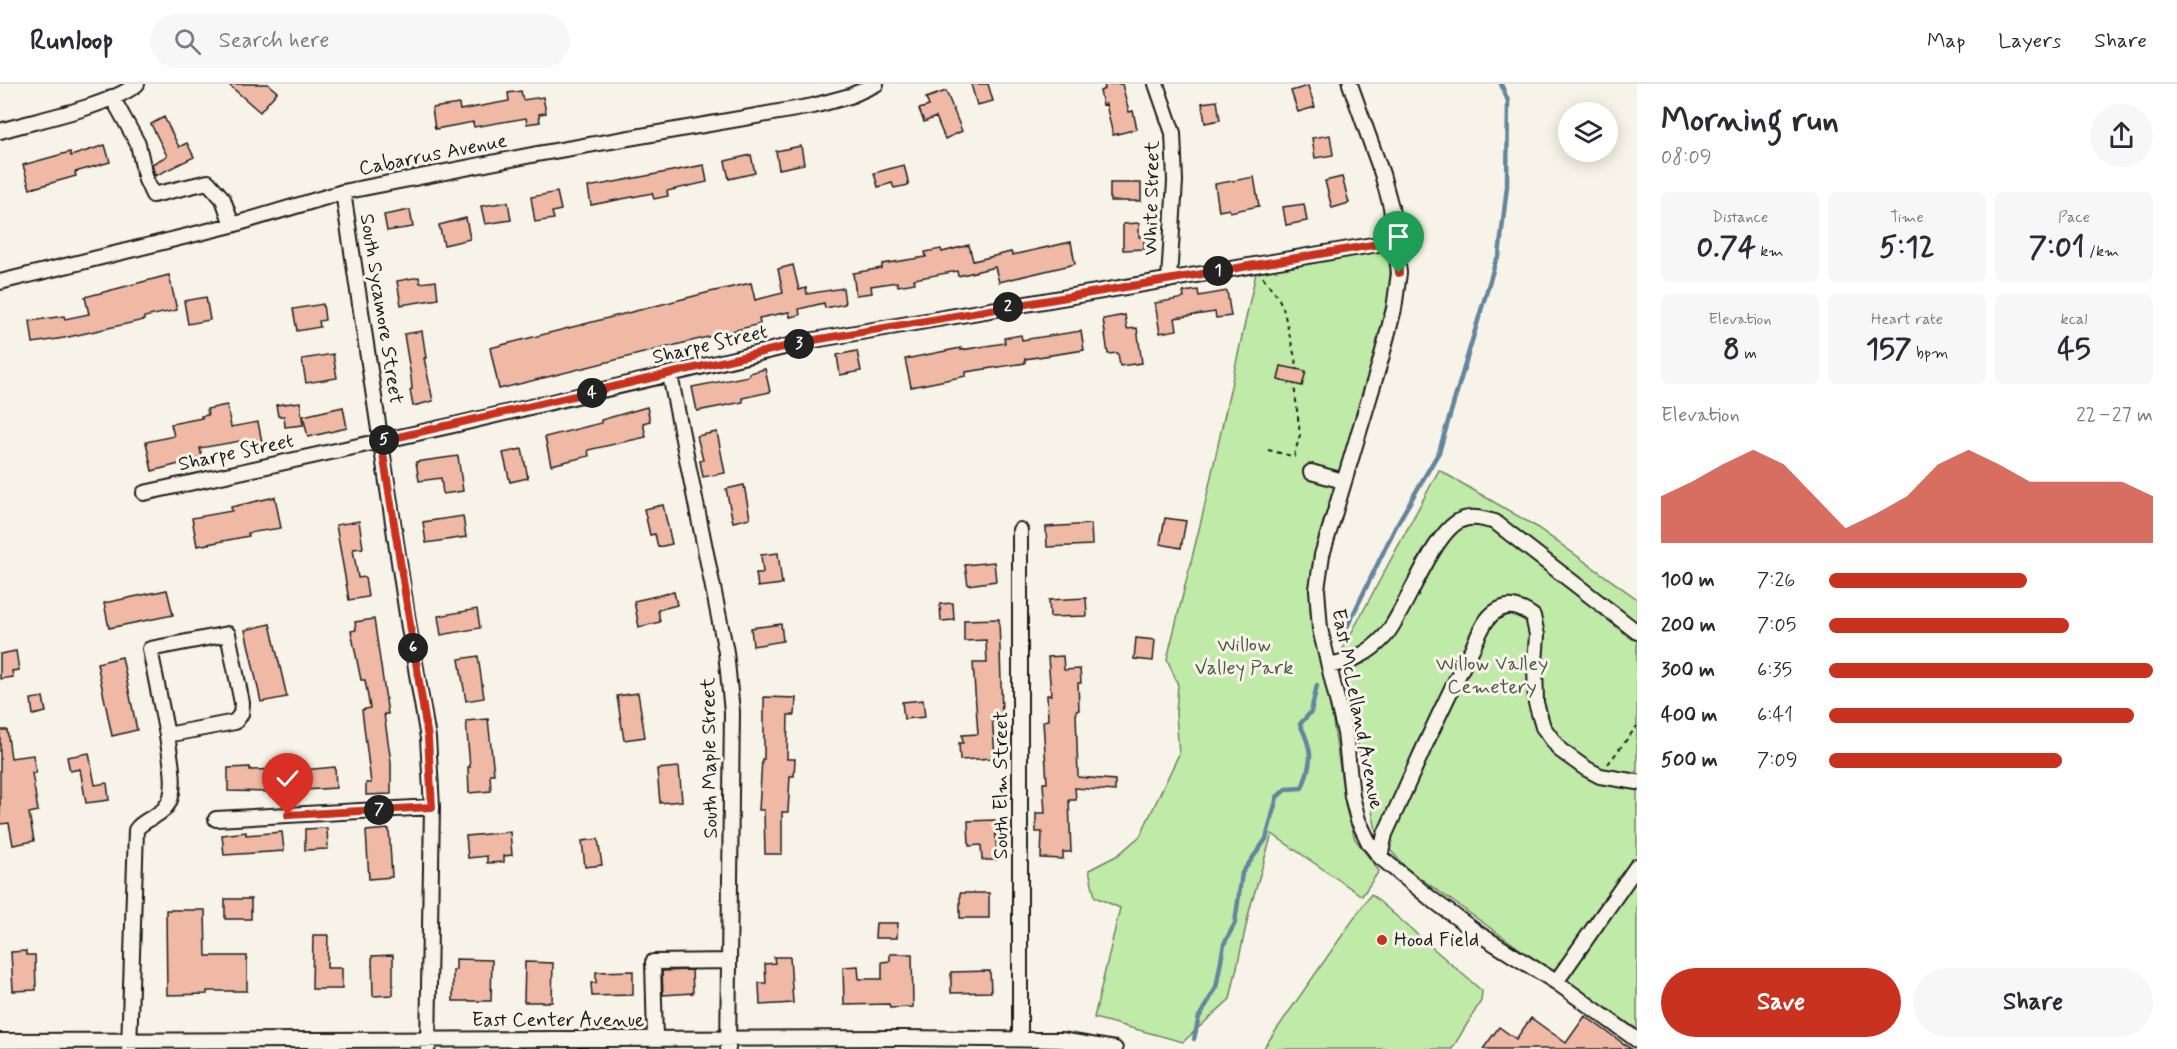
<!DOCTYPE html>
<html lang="en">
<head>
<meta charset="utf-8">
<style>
  body { margin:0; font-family:Mynerve,sans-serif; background:#f7f7f7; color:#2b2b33; height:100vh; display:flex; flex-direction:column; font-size:22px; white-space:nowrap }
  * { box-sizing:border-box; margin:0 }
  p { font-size:20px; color:#7c7c81 }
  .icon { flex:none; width:33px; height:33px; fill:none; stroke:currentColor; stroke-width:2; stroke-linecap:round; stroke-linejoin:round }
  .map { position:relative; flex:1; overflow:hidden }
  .panel { display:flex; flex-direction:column; background:#fff; width:540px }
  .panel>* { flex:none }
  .buttons { position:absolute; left:1558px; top:18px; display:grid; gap:12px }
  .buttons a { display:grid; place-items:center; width:60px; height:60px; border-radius:50%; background:#fff; box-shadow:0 3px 15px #0003; font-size:30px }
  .pin { position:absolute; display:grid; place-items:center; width:51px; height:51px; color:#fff; margin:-62px -26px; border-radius:50% 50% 50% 0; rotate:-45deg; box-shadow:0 0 6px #0007 }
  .pin .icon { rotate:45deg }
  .km { position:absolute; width:30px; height:30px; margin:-15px; border-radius:50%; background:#222; color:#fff; font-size:16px; line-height:30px; text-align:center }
  .round { display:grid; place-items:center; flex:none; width:63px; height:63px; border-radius:32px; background:#f7f7f7 }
  .overview { display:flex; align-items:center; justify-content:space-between; height:102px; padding:0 24px }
  h1 { font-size:33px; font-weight:700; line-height:45px }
  .figures { display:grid; grid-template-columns:repeat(3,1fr); gap:9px; height:102px; padding:6px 24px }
  .figures div { display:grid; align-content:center; border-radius:9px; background:#f7f7f7; text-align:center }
  .figures b { font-size:30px; font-weight:700 }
  .figures small { font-size:16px; font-weight:400 }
  .figures p { font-size:16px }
  .chart { height:168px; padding:12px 24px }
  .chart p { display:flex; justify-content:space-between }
  .chart svg { width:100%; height:108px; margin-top:6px; fill:#c8321e; opacity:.7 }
  .primary-button { display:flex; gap:12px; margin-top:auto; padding:12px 24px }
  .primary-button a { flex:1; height:69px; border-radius:36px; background:#c8321e; color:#fff; font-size:24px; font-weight:700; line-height:69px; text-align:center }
  .primary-button a+a { background:#f7f7f7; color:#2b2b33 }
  ul { padding:0 24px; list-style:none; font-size:20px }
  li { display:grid; grid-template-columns:96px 72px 1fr; align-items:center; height:45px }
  li i { height:15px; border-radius:8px; background:#c8321e }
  header { display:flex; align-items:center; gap:36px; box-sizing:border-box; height:84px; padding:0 30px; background:#fff; border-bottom:2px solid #e1e1e2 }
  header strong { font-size:28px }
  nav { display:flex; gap:33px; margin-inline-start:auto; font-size:21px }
  .search { width:420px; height:54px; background:#f7f7f7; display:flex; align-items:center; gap:15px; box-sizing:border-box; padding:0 21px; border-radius:33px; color:#7c7c81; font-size:22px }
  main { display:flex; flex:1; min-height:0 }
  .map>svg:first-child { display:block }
  .green { fill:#bfeaa7; stroke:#6e8362; stroke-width:1.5 }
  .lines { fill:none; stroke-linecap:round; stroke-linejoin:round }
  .stream { stroke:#63869c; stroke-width:4.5 }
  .building { fill:#f0b9a5; stroke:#1c1c1c; stroke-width:1.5 }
  .minor-casing { stroke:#1c1c1c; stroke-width:18 }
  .path { stroke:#1c1c1c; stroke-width:2; stroke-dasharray:4.5 4.5; stroke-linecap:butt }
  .minor { stroke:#f7f3e8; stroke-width:14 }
  .route-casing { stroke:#fff; stroke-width:12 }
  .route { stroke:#c8321e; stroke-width:8 }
  .poi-dot { fill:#c8321e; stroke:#f7f3e8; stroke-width:2 }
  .labels { text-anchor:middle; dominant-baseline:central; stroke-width:6; stroke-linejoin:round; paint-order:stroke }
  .street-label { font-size:20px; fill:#1c1c1c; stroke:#f7f3e8 }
  .park-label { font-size:20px; fill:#4d5a46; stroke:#f7f3e8 }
  .poi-label { font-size:20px; fill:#1c1c1c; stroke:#f7f3e8; text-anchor:start }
</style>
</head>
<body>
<header>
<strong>Runloop</strong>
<div class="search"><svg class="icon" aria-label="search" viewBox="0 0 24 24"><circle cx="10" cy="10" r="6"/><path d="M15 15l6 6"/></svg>Search here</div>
<nav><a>Map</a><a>Layers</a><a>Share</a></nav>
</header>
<main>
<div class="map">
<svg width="1637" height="965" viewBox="0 0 1637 965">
  <rect width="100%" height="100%" fill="#f7f3e8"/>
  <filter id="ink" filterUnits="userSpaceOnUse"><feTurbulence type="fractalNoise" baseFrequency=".0167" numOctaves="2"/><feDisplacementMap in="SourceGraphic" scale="12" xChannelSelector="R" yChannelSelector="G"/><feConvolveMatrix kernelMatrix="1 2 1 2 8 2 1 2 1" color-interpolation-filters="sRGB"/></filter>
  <g filter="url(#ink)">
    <path class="green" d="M1383,166L1389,170L1391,179L1388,214L1367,298L1318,455L1310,503V528L1332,631L1346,725L1355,755L1379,787L1362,812L1272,750L1250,824L1230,915L1183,958L1094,934L1120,824L1095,813L1089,786L1118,771L1140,752L1179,670L1176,630L1178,601L1167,575L1203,429L1256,189Z
      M1439,386L1535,442L1637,515V945L1538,878L1406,784L1377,751L1339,572Z
      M1371,810L1482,907L1481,917L1452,965H1263Z"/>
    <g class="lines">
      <path class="stream" d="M1347,543L1396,442L1439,368L1496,176L1499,172L1507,102L1508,17L1501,0
        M1194,955L1199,933L1216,904L1224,860L1235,839L1242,789L1266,755L1277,713L1286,705L1302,704C1313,676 1313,667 1300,640L1311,628L1317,601"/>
    </g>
    <path class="building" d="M228,0H268L277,8L260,28Z
      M971,0H988L993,17L977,21Z
      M1104,0H1122L1129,28L1133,27L1137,45L1113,51L1106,20L1103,21L1100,7L1105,5Z
      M1308,2L1315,23L1298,28L1291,7Z
      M521,7L523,16L543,13L546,29L539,30L540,38L527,40L526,34L474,43L473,38L435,45L432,24L459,20L460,26L509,17L508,9Z
      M946,7L962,47L945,55L936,33L924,38L919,25L929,22L926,14Z
      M1217,17L1220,36L1205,39L1202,19Z
      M164,33L179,63L187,59L194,73L155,92L152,80L167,72L151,40Z
      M1330,51L1333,71L1315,74L1312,54Z
      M105,61L110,78L75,88L76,92L30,105L23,81L70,68L71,72Z
      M801,62L804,80L779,85L776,67Z
      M751,71L755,89L729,95L725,77Z
      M704,81L707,98L667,107L668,112L654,115L652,109L591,121L588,103Z
      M904,81L909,101L894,104L892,99L878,103L874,89Z
      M1254,93L1259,122L1230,128L1229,125L1219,127L1215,100Z
      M1342,93L1349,119L1332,124L1325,97Z
      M1110,99H1141V117H1110Z
      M557,108L561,126L552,128L554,135L535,138L531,113Z
      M508,118L511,136L485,140L481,122Z
      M1304,120L1307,137L1286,141L1283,123Z
      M410,126L413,143L387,147L384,131Z
      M466,134L470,155L444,161L439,141Z
      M1139,139V153H1144V165L1123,166V140Z
      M1071,158L1075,180L999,198L995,183L958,192L957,187L914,195L915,199L898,202L897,198L871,202L872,209L856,211L853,189L882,184V180L926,173L925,168L941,165L942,168L969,161L973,177L1011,168L1012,171Z
      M793,181L799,206L806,204L807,210L843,204L845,220L825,224L824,219L799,225L800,231L790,233L789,228L759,234L760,240L499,305L490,264L710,208L751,199L755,216L783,209L778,185Z
      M169,191L177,226L144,233V236L64,254L33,259L30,237L64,232L65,235L89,230L85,213Z
      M419,193L420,199L436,197L438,215L401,221L397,197Z
      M1198,206L1199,212L1227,207L1231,232L1216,234L1215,228L1175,234L1177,246L1160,249L1155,219L1184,214L1183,208Z
      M206,213L210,236L188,240L184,217Z
      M323,220L325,236L319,237L320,243L297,247L293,225Z
      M1125,231L1127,245L1137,244L1142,279L1120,282L1118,269L1108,270L1103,235Z
      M422,247L426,274H424L433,317L413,322L410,306L412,305L411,293L404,250Z
      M1081,247L1084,266L1025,275V279L966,288V292L911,303L905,275L961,264V266L1005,259L1004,254L1021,251L1022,256Z
      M857,267L861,287L840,291L837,271Z
      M333,270L337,294L306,299L302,275Z
      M1281,282L1306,287L1302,302L1278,296Z
      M765,285L770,308L742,314L743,318L697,327L692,303L749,292V289Z
      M300,318L303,341L285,343L284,332H278L276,321Z
      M227,321L231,343L258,338L263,363L242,367L240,357L200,364L202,374L152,387L146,358L174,352L171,340L202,334L201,332L208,331L207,325Z
      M343,323L347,344L308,353L303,332Z
      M647,323L650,337L643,339L646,353L588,366L589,372L551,381L545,353L601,339V336Z
      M717,348L725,389L703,393L700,377L703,376L697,352Z
      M522,365L528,394L510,398L503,369Z
      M458,372L463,407L443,410L441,394L419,397L416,378Z
      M744,401L750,434L733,438L726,405Z
      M275,413L281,444L248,449L249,452L197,462L192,434L232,427L231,423Z
      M663,421L672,460L658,463L655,450L650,451L644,425Z
      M463,432L466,453L426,459L423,438Z
      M1165,434L1186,437L1181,464L1160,460Z
      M359,437L363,464L353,465L358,494L365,493L368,513L349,516L336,441Z
      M1091,440L1092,461L1047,463L1046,443Z
      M778,469L782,500L758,503L756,489H763L761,471Z
      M994,478L996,497L968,501L965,481Z
      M167,506L173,531L109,544L104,519Z
      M674,508L677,521L658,526L660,538L639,543L634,517Z
      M1086,514L1087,532L1050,533L1049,516Z
      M953,519L954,536L941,537L940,520Z
      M477,525L480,544L441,551L438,532Z
      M374,535L388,630H384L391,678V710L366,711V699H371L362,626L370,624L365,596H361L351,547L356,546L355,538Z
      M999,535L1002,630L992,631L995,674L960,676L959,659H963L962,651L978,650L973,579H987L986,556L964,557V536Z
      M270,540L287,613L261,618L245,546Z
      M781,540L783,557L753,562L751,544Z
      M1136,554L1155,556L1153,577L1134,575Z
      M16,567L19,586L12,587L13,593L0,595V570Z
      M478,572L484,614L466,617L459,575Z
      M1063,572L1064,586L1080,585L1081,599H1078L1079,626L1076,627L1078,693L1115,696V707L1075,704L1076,716H1069L1071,768H1063V775L1041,774L1042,748H1036V729H1045L1043,699H1047L1043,637L1048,636L1047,611H1051L1048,573Z
      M122,573L137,646L112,652L97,579Z
      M638,609L645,653L624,656L617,612Z
      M43,613L46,628L33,631L31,615Z
      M764,613L796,614L795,631H788L787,675H795L794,692H790L788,728H782V770H765L764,726H759L762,675H764Z
      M923,616L925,633L904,635L902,618Z
      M488,635L494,690H490L491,707L469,709L468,683H470L466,637Z
      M0,646H7L11,674L33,671L36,689H32L38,727L29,729L34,757L13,761L9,739L0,740Z
      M89,669L95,701L107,699L109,716L86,719L80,685L70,687L67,673Z
      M250,683V686L292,685V687L335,683L336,704L271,708L228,707V684Z
      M679,683L682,717L660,719L657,685Z
      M995,736L997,776H982L981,761L969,762L968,737Z
      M327,744L328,765L305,766V745Z
      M389,745L392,793L369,795L366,747Z
      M246,748V751L282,748L284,767L224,771L222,751Z
      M510,748L512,771L504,772V778L487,779V772L468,774L466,752Z
      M598,755L602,781L585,783L582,757Z
      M960,809H989V834H960Z
      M225,815H251V835H225Z
      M166,826H205L206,872H247V907H207V910L167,911Z
      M876,839H898L897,854H875Z
      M313,851H328L327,884H342V905H312Z
      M26,867V871H35L36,906L13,907L11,868Z
      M890,870H912L913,923L890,924L889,920L844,921L843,883L858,882L859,895H882V878L890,877Z
      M393,871V911L373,912L372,872Z
      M774,873H790L793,919L760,921L759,899H766L765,880L775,879Z
      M456,875L492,876L491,917H453V886H456Z
      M525,878L553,879L552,918H524Z
      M692,886L693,909L663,911L662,887Z
      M633,887V911L592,912L591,899H596V888Z
      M990,887L991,908L951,909V888Z
      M1585,932L1631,965H1483L1499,943L1516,955L1531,934L1566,959Z"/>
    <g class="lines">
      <defs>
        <path id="minor" d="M1156,0L1173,49L1175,97L1169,196
          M1350,0L1382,90L1391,123L1399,189L1394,225L1381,275L1322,471L1317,505L1320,545L1345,649L1352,712L1358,736L1369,759L1380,773L1430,814L1479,850L1556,898L1637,956
          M112,13L138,60L146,96L153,111L208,98L223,115L232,141
          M0,47C37,36 108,23 137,0
          M343,108L409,544L428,654L432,723L428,963
          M0,198L232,141L343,108L537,70L813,22L850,12L876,0
          M670,291L726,568L732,628L728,965
          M1311,388L1343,397
          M144,409L454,341L814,256L1396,157
          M1020,446V955
          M1329,582C1352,577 1369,570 1385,552C1406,528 1434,443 1464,435C1475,432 1484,435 1495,438L1637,548
          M216,735L432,723
          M1380,773L1385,750C1413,689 1439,626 1471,567C1478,554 1483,536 1495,528C1509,518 1521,524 1533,532L1537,551L1535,579L1536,619L1543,643L1560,666L1585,684L1600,692L1637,698
          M1556,898L1637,782
          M655,955L653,878L729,877
          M0,957L903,954L1061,956L1115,965
          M129,965L136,746C143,735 157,734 165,724C180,708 169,670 167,651L235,638L241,630L242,619L228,550L150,565L167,651"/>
      </defs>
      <use href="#minor" class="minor-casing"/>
      <path class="path" d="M1263,193L1278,213L1283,224L1298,286
        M1268,366L1296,373
        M1294,372L1300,351L1294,300
        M1608,680L1637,642"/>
      <use href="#minor" class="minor"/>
    </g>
  </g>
  <g class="lines" filter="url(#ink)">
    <defs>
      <path id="route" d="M288,731L432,723L428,654L381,357L814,256L1396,157L1399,189"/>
    </defs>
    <use href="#route" class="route-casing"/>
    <use href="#route" class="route"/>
  </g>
  <circle class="poi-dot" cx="1382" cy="856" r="6"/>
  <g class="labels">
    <g class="street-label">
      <text transform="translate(433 71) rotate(-11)">Cabarrus Avenue</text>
      <text transform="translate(1152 114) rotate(-89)">White Street</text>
      <text transform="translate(381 225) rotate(81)">South Sycamore Street</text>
      <text transform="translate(710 261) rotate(-13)">Sharpe Street</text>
      <text transform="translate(236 369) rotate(-12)">Sharpe Street</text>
      <text transform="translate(1357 625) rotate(79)">East McLelland Avenue</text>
      <text transform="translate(710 674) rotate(-91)">South Maple Street</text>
      <text transform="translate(1001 701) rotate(-90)">South Elm Street</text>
      <text x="558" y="936">East Center Avenue</text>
    </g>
    <g class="park-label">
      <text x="1244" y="561">Willow<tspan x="1244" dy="23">Valley Park</tspan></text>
      <text x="1492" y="580">Willow Valley<tspan x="1492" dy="23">Cemetery</tspan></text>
    </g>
    <g class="poi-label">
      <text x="1394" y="856">Hood Field</text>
    </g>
  </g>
</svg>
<div class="buttons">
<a><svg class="icon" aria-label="layers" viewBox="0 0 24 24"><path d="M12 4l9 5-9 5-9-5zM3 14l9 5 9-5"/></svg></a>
</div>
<div class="pin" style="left:1399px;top:189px;background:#1e9e55"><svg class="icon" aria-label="arrive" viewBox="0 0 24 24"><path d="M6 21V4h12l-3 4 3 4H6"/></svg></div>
<div class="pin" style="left:288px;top:731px;background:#d93025"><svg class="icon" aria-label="check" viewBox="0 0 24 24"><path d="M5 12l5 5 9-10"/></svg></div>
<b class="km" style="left:1218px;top:187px">1</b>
<b class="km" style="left:1008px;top:223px">2</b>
<b class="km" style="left:799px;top:260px">3</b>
<b class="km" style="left:592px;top:309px">4</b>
<b class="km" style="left:384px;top:356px">5</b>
<b class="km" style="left:413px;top:564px">6</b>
<b class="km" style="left:379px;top:726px">7</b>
</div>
<section class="panel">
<div class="overview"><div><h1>Morning run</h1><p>08:09</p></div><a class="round"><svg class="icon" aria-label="share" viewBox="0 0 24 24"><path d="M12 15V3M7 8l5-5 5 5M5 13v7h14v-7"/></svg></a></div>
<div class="figures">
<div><p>Distance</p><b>0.74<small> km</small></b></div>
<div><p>Time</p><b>5:12</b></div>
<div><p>Pace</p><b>7:01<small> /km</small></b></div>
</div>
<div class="figures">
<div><p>Elevation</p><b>8<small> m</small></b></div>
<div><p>Heart rate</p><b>157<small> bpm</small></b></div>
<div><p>kcal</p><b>45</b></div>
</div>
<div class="chart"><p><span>Elevation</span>22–27 m</p>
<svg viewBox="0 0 160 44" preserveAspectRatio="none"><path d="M0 44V25L10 19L20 12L30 6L40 12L50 25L60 38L70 32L80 25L90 12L100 6L110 12L120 19L130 19L140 19L150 19L160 25V44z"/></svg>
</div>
<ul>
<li><b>100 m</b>7:26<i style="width:61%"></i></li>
<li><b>200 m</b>7:05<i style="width:74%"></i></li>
<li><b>300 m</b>6:35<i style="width:100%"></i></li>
<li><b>400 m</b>6:41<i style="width:94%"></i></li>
<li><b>500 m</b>7:09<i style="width:72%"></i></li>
</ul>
<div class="primary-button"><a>Save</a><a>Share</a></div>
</section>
</main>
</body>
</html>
